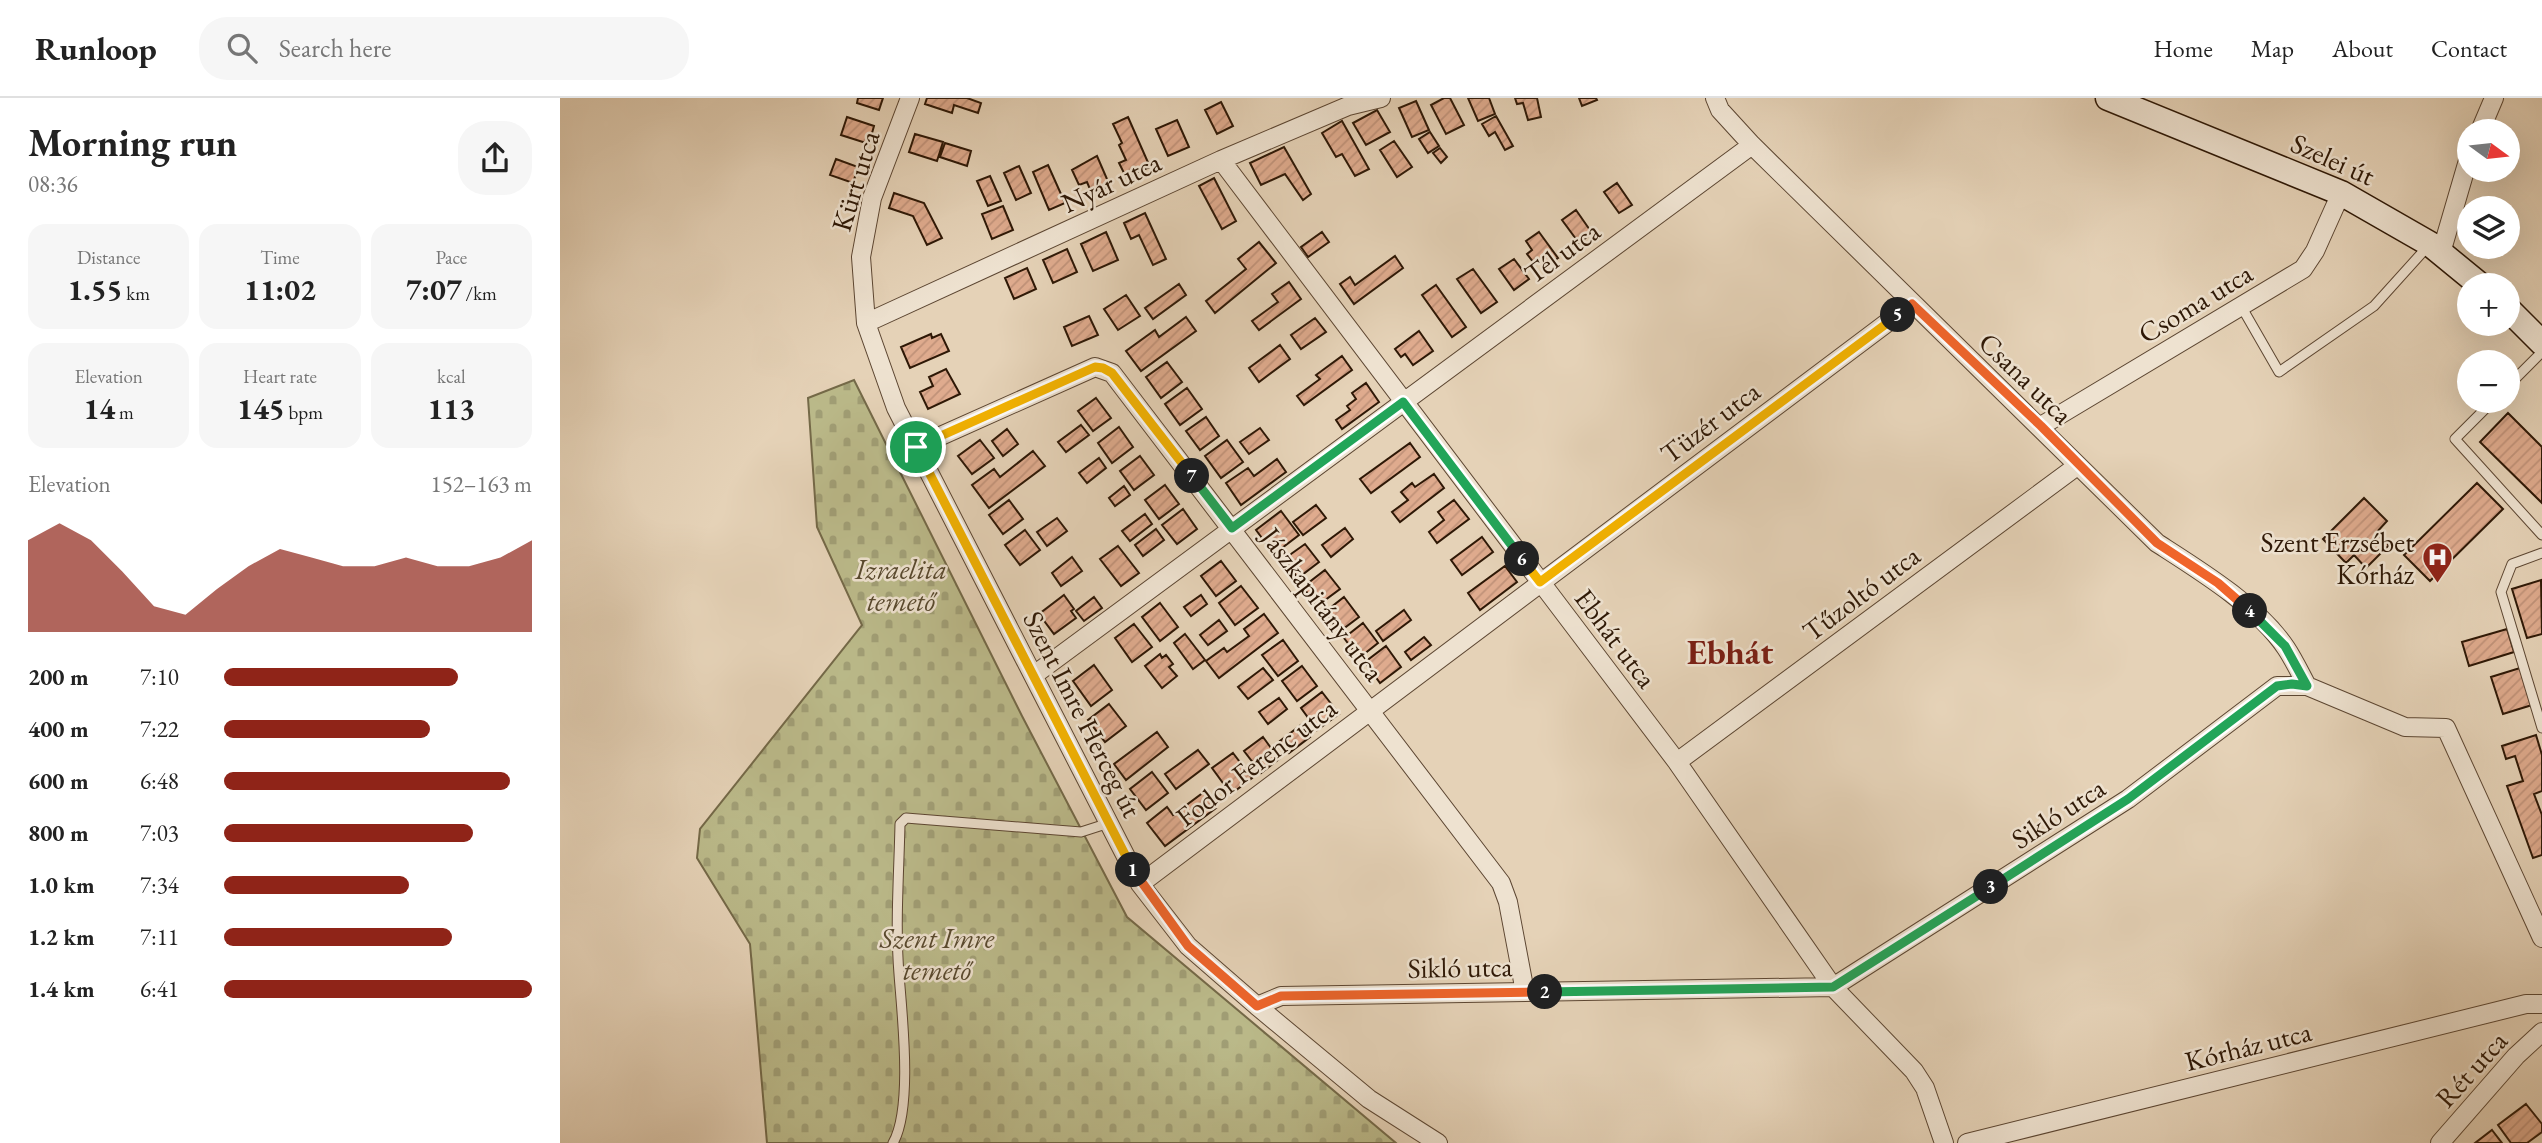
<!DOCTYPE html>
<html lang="en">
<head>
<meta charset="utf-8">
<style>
  body { margin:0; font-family:"EB Garamond",serif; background:#f6f6f6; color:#222; height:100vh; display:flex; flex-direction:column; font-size:26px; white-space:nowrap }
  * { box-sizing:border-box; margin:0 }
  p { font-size:23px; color:#767676 }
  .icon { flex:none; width:38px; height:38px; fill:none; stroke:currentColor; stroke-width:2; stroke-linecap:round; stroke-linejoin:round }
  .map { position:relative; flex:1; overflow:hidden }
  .side { display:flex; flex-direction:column; background:#fff; width:560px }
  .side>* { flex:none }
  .needle { width:46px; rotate:105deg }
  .controls { position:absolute; left:1897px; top:21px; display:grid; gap:14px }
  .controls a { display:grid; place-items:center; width:63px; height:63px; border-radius:50%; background:#fff; box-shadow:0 7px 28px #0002; font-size:35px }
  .pin { position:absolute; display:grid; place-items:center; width:60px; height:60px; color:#fff; margin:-30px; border:4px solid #fff; border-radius:50%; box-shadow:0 2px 7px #0007 }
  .km { position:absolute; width:35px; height:35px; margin:-18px; border-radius:50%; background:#222; color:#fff; font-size:19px; line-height:35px; text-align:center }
  .round { display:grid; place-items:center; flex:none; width:74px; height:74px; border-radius:28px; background:#f6f6f6 }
  .head { display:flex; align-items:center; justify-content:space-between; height:119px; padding:0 28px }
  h1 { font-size:38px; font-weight:700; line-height:52px }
  .figures { display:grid; grid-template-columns:repeat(3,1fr); gap:10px; height:119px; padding:7px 28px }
  .figures div { display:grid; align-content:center; border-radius:18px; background:#f6f6f6; text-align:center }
  .figures b { font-size:30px; font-weight:700 }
  .figures small { font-size:19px; font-weight:400 }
  .figures p { font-size:19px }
  .chart { height:196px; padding:14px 28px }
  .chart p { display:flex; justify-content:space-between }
  .chart svg { width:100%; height:126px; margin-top:7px; fill:#8f2418; opacity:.7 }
  ul { padding:0 28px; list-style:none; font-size:23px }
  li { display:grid; grid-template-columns:112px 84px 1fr; align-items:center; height:52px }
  li i { height:18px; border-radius:9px; background:#8f2418 }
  header { display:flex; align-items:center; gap:42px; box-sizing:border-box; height:98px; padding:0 35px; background:#fff; border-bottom:2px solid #e0e0e0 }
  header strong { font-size:33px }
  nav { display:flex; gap:38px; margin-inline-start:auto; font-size:24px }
  .search { width:490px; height:63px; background:#f6f6f6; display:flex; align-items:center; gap:18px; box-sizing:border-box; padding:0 24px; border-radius:28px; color:#767676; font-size:26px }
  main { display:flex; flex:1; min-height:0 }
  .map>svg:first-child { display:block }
  .cemetery { fill:url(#cemetery-stones); stroke:#746948; stroke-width:2 }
  .building { fill:url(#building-hatch); stroke:#2e1806; stroke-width:2 }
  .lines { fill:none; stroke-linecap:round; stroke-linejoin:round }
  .service-casing { stroke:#5c4632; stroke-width:11 }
  .minor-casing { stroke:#5c4632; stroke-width:20 }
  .secondary-casing { stroke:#2e1806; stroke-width:27 }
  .service { stroke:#eee2d0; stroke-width:9 }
  .minor { stroke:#eee2d0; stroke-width:18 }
  .secondary { stroke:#eee2d0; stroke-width:24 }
  .split-1-casing { stroke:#fff; stroke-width:14 }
  .split-2-casing { stroke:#fff; stroke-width:14 }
  .split-3-casing { stroke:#fff; stroke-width:14 }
  .split-4-casing { stroke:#fff; stroke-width:14 }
  .split-5-casing { stroke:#fff; stroke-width:14 }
  .split-6-casing { stroke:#fff; stroke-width:14 }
  .split-7-casing { stroke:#fff; stroke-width:14 }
  .split-8-casing { stroke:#fff; stroke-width:14 }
  .split-1 { stroke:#f5b400; stroke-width:9 }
  .split-2 { stroke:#f0652b; stroke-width:9 }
  .split-3 { stroke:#22a559; stroke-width:9 }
  .split-4 { stroke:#22a559; stroke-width:9 }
  .split-5 { stroke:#f0652b; stroke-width:9 }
  .split-6 { stroke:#f5b400; stroke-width:9 }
  .split-7 { stroke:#22a559; stroke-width:9 }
  .split-8 { stroke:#f5b400; stroke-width:9 }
  .labels { text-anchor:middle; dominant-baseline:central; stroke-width:5; stroke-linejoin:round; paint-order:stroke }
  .street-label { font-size:28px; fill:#2e1806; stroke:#eee2d0 }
  .poi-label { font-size:28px; fill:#2e1806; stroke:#eee2d0; text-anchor:end }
  .park-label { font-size:28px; font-style:italic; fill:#58492e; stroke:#eee2d0 }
  .district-label { font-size:35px; font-weight:bold; fill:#7a1f14; stroke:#eee2d0 }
</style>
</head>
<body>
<header>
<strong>Runloop</strong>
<div class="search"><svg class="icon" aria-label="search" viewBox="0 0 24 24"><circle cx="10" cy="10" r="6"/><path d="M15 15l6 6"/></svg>Search here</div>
<nav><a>Home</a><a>Map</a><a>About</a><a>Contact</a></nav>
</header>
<main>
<section class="side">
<div class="head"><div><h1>Morning run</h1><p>08:36</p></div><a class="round"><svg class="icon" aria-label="share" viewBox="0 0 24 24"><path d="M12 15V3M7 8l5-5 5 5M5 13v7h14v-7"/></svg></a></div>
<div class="figures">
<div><p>Distance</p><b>1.55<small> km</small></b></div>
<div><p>Time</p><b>11:02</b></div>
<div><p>Pace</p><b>7:07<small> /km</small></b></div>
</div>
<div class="figures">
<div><p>Elevation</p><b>14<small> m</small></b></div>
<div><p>Heart rate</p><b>145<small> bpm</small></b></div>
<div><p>kcal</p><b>113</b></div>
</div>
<div class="chart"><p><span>Elevation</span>152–163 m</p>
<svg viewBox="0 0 160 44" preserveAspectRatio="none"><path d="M0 44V12L10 6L20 12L30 23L40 35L50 38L60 29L70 21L80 15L90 18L100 21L110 21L120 18L130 21L140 21L150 18L160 12V44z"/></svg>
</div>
<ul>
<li><b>200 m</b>7:10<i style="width:76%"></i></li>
<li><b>400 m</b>7:22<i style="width:67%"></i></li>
<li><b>600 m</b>6:48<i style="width:93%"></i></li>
<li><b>800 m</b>7:03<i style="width:81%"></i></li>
<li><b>1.0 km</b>7:34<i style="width:60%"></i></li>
<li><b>1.2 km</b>7:11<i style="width:74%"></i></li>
<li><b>1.4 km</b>6:41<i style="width:100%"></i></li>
</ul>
</section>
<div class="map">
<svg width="1982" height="1045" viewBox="0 0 1982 1045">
  <defs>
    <pattern id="cemetery-stones" width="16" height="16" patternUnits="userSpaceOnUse" patternTransform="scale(1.75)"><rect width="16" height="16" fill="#bbba8a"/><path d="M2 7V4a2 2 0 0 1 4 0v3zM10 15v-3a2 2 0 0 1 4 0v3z" fill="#a19f76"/></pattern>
    <pattern id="building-hatch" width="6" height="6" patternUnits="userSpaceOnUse" patternTransform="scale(1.75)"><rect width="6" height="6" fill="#dfab8e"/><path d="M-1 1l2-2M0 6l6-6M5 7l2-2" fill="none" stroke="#c09279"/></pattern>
  </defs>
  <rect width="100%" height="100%" fill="#e5d2b7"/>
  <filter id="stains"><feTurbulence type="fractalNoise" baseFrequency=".00286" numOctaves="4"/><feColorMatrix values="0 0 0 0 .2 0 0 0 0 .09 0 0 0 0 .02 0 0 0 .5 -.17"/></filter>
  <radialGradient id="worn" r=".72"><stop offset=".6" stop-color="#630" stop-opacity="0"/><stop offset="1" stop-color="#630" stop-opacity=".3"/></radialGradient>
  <path class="cemetery" d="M294,282L462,618L567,819L836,1045H207L190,846L137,760L140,731L302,527L257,429L248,300Z"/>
  <path class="building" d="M298,0H323L319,12L297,5Z
    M367,0H407L421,5L418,15L394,7L392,15L365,6Z
    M884,0H890L904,27L886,36L871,7Z
    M908,0H929L935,16L918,23Z
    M955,0H977L981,19L968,22L963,5L957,6Z
    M1019,0H1036L1037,2L1022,8Z
    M856,3L869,32L852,39L839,10Z
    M661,4L673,28L657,36L645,12Z
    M817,12L830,34L806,47L793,25Z
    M936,18L953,48L945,52L935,34L929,38L922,26Z
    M287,19L314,28L309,46L281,37Z
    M568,19L590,69L566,79L559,65L566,62L559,47L562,45L553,26Z
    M617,22L629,49L608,58L596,31Z
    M782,23L809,71L795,78L782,56L776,59L762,35Z
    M870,34L879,48L868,55L859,41Z
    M355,36L383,44L377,63L349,54Z
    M834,43L852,69L837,79L820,52Z
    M385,45L411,53L407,68L380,59Z
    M724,49L751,96L743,102L725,76L701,87L690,65Z
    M880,50L887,59L881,65L873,55Z
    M537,58L550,88L532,96L527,84L519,87L512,72Z
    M276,61L298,69L293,85L270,77Z
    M488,67L505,105L489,112L473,74Z
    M459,68L471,95L456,102L444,75Z
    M430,78L441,103L428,108L417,83Z
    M654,80L676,123L662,131L639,88Z
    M1057,85L1072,107L1059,115L1044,94Z
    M334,95L364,105L382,140L367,147L353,118L329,110Z
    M443,108L453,132L432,141L422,116Z
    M1016,112L1032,135L1019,145L1002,122Z
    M585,115L606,161L593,167L579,137L571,141L564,125Z
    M546,134L558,162L533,173L521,146Z
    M762,134L769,144L748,159L741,149Z
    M979,134L998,160L985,169L979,161L974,165L967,156L972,152L966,143Z
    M699,144L716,165L655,215L646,203L686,171L678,161Z
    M507,151L517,174L493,185L483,162Z
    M835,158L843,170L794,206L780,186L790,179L795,187Z
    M954,161L969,181L954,192L939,171Z
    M467,170L476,191L454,201L445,180Z
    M913,171L937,204L921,215L897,181Z
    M729,184L741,201L699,232L692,223L718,204L712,196Z
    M619,186L626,197L593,221L585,210Z
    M876,187L906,229L892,239L862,197Z
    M566,197L580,218L558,232L544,211Z
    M529,218L538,237L512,248L504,229Z
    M626,219L636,233L581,273L566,253L595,232L599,239Z
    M755,220L766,234L741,251L731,237Z
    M859,233L873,253L853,267L845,256L841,259L835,251Z
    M371,236L372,240L381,236L389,253L350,270L341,249Z
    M720,247L730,261L699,284L689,270Z
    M782,258L792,272L744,307L737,298L760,281L756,277Z
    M607,264L622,284L601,300L586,279Z
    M386,271L400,296L368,311L360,294L373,288L369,279Z
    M806,285L819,304L782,331L776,322L790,312L787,308L796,301L792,295Z
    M627,290L642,311L620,327L605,306Z
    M536,300L551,320L533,333L518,313Z
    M1948,315L1982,349V405L1920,344Z
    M646,319L659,338L640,352L626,333Z
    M521,327L529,337L506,354L498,344Z
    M559,329L573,349L552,365L538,345Z
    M700,330L709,342L689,356L680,344Z
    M447,331L458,346L443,358L432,343Z
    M420,342L434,360L412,376L398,358Z
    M667,342L683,364L661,380L645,358Z
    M850,345L860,359L811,395L800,381Z
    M473,353L485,368L429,410L412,387L434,371L440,379Z
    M580,358L594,377L574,392L560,373Z
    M539,360L546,370L527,385L519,375Z
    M717,361L726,374L681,407L666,385L688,370L694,378Z
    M874,376L884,390L840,424L832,414L848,402L841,394L852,385L855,389Z
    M1917,385L1943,411L1870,483L1844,457Z
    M605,387L619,406L599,421L585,402Z
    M564,388L570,397L555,408L549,400Z
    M1804,400L1827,423L1816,435L1829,447L1806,470L1794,457L1786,465L1763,441Z
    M449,402L463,421L443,436L429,417Z
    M894,402L909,421L877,445L869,434L884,422L878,414Z
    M756,407L766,420L743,437L733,424Z
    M623,411L637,431L617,446L602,427Z
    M721,413L739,437L714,456L696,432Z
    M585,416L592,426L570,443L562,433Z
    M497,420L507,433L487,448L477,434Z
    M785,430L793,441L771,459L762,447Z
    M596,431L604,442L583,458L575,447Z
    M465,432L480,452L460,467L445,447Z
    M922,439L933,454L902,477L891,462Z
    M745,446L759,464L738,480L724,461Z
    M558,448L579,475L561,488L540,461Z
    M512,459L522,473L501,488L492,475Z
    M661,463L676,483L656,498L641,478Z
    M945,468L957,484L920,512L908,495Z
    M765,472L780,491L757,508L743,489Z
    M1981,482L1982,536L1967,540L1952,491Z
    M681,488L698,510L675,527L659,505Z
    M504,497L514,511L511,513L516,520L494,536L479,516Z
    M641,497L647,506L631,518L624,509Z
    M534,499L542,510L524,523L516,513Z
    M784,499L799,519L779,534L765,514Z
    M600,505L618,529L600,543L582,519Z
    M844,512L851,522L823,543L816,533Z
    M704,516L718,535L659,580L646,563L664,550L667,554L689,538L684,531Z
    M659,522L667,533L648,547L640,537Z
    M803,525L818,545L799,560L784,540Z
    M574,526L592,549L572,564L555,540Z
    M1947,531L1954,554L1909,568L1902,544Z
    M625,536L645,562L633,571L614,545Z
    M864,539L871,547L851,562L845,554Z
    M723,542L738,563L718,578L702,557Z
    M826,548L841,569L820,585L805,564Z
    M600,556L602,560L606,557L613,566L609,569L617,578L602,590L585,568Z
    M534,567L552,592L531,608L513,583Z
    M742,568L757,588L737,603L722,583Z
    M703,570L713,582L688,601L678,589Z
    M1960,570L1972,607L1943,616L1931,579Z
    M762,594L779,616L757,632L741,610Z
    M719,600L727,611L708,626L699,614Z
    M549,606L566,628L545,644L528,622Z
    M741,627L750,639L729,655L720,643Z
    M597,634L608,649L566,682L554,666Z
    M1976,637L1982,657V693L1974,696L1982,717V757L1973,760L1947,688L1963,683L1955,658L1946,661L1942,648Z
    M703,639L719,661L701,675L684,653Z
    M638,652L649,666L616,691L605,676Z
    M673,655L692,680L671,696L652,670Z
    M592,674L608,695L586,712L570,691Z
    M644,694L656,710L605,748L587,725L607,709L613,717Z
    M1966,1006L1982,1026V1034L1967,1045H1951L1938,1027Z
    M1932,1032L1942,1045H1915Z"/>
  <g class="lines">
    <defs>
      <path id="service" d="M1681,208L1719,274L1814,208L1869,147
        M1948,288L1982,254
        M1933,303L1895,341L1982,437
        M1982,455L1952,466L1941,494L1982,630
        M333,1045C353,1010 342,917 339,876C335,827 339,775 340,726L346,720L521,734L549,725"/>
      <path id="minor" d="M350,0L312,100L301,159L306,225L336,310L580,786L628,848L697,908L809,1001L878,1045
        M1155,0L1160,12L1192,47L1597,445C1639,472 1698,508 1726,550C1734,562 1740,575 1747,588
        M1920,33L1934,0
        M661,62L1117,664L1273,889L1568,701L1717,588H1747L1845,629L1886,630L1982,840
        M1881,155L1909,59
        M306,225L661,62L788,8L821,0
        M1481,328L1743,171L1755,153L1781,95
        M356,349L535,269L552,275L941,785L948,804L965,894
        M474,577L1192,47
        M1117,664L1517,368
        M580,786L1352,206
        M697,908L721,898L1273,889L1354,973L1365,990L1384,1045
        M1407,1045L1966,906H1982
        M1880,1045L1956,958L1982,934"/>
      <path id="secondary" d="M1548,0L1781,95L1870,146L1920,187
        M1948,211L1982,245"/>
    </defs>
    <use href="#service" class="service-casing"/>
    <use href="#minor" class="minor-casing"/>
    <use href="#secondary" class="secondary-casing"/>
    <use href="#service" class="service"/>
    <use href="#minor" class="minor"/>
    <use href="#secondary" class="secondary"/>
  </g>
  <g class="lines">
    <defs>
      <path id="split-1" d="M356,349L573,772"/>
      <path id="split-2" d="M573,772L628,848L697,908L721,898L985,894"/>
      <path id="split-3" d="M985,894L1273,889L1431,789"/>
      <path id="split-4" d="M1431,789L1568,701L1717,588L1732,586L1747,588L1725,548L1690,513"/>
      <path id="split-5" d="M1338,217L1352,206L1481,328L1597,445L1658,485L1690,513"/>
      <path id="split-6" d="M962,461L980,484L1338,217"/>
      <path id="split-7" d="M632,378L672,430L843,304L962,461"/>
      <path id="split-8" d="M356,349L535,269L543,270L552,275L632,378"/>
    </defs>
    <use href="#split-1" class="split-1-casing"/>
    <use href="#split-2" class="split-2-casing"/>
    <use href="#split-3" class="split-3-casing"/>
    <use href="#split-4" class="split-4-casing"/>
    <use href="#split-5" class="split-5-casing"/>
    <use href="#split-6" class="split-6-casing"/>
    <use href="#split-7" class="split-7-casing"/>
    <use href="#split-8" class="split-8-casing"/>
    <use href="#split-1" class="split-1"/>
    <use href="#split-2" class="split-2"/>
    <use href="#split-3" class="split-3"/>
    <use href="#split-4" class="split-4"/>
    <use href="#split-5" class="split-5"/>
    <use href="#split-6" class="split-6"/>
    <use href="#split-7" class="split-7"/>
    <use href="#split-8" class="split-8"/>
  </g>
  <defs>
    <symbol id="hospital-pin" viewBox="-11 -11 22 30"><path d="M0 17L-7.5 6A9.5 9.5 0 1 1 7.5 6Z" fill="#8f2418" stroke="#eee2d0"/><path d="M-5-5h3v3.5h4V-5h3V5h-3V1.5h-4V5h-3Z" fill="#fff"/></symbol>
  </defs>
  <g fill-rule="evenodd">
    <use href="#hospital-pin" x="1860" y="442" width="35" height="47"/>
  </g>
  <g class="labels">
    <g class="street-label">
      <text transform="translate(1773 61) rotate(24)">Szelei út</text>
      <text transform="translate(295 83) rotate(-73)">Kürt utca</text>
      <text transform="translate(551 84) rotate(-25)">Nyár utca</text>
      <text transform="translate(1002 154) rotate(-36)">Tél utca</text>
      <text transform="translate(1635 205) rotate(-31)">Csoma utca</text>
      <text transform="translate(1466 280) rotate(44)">Csana utca</text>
      <text transform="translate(1150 324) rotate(-37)">Tüzér utca</text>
      <text transform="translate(1301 495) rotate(-37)">Tűzoltó utca</text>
      <text transform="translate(763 506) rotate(53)">Jászkapitány utca</text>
      <text transform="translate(1056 540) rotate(53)">Ebhát utca</text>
      <text transform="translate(523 616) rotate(63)">Szent Imre Herceg út</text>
      <text transform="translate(696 664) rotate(-37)">Fodor Ferenc utca</text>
      <text transform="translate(1498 715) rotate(-33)">Sikló utca</text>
      <text transform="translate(900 869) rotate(-1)">Sikló utca</text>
      <text transform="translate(1688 948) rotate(-14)">Kórház utca</text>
      <text transform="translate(1911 971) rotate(-48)">Rét utca</text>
    </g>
    <g class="poi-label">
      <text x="1854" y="444">Szent Erzsébet<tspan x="1854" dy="32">Kórház</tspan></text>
    </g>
    <g class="park-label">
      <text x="341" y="471">Izraelita<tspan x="341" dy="32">temető</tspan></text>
      <text x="377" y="840">Szent Imre<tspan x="377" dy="32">temető</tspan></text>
    </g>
    <g class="district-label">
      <text x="1170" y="553">Ebhát</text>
    </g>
  </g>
  <rect width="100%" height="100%" filter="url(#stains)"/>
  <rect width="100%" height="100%" fill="url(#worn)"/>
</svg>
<div class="controls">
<a><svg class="needle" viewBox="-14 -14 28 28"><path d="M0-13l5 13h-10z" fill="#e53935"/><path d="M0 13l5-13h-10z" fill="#767676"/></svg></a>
<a><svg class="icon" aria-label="layers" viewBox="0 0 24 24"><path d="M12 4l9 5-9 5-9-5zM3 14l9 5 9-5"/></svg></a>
<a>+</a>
<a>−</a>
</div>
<div class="pin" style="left:356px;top:349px;background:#1e9e55"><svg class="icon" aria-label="arrive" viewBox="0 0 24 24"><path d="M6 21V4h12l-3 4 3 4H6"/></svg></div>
<b class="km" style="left:573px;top:772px">1</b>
<b class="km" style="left:985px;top:894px">2</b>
<b class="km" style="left:1431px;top:789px">3</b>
<b class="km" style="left:1690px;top:513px">4</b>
<b class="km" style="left:1338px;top:217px">5</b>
<b class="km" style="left:962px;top:461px">6</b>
<b class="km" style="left:632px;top:378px">7</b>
</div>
</main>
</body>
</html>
